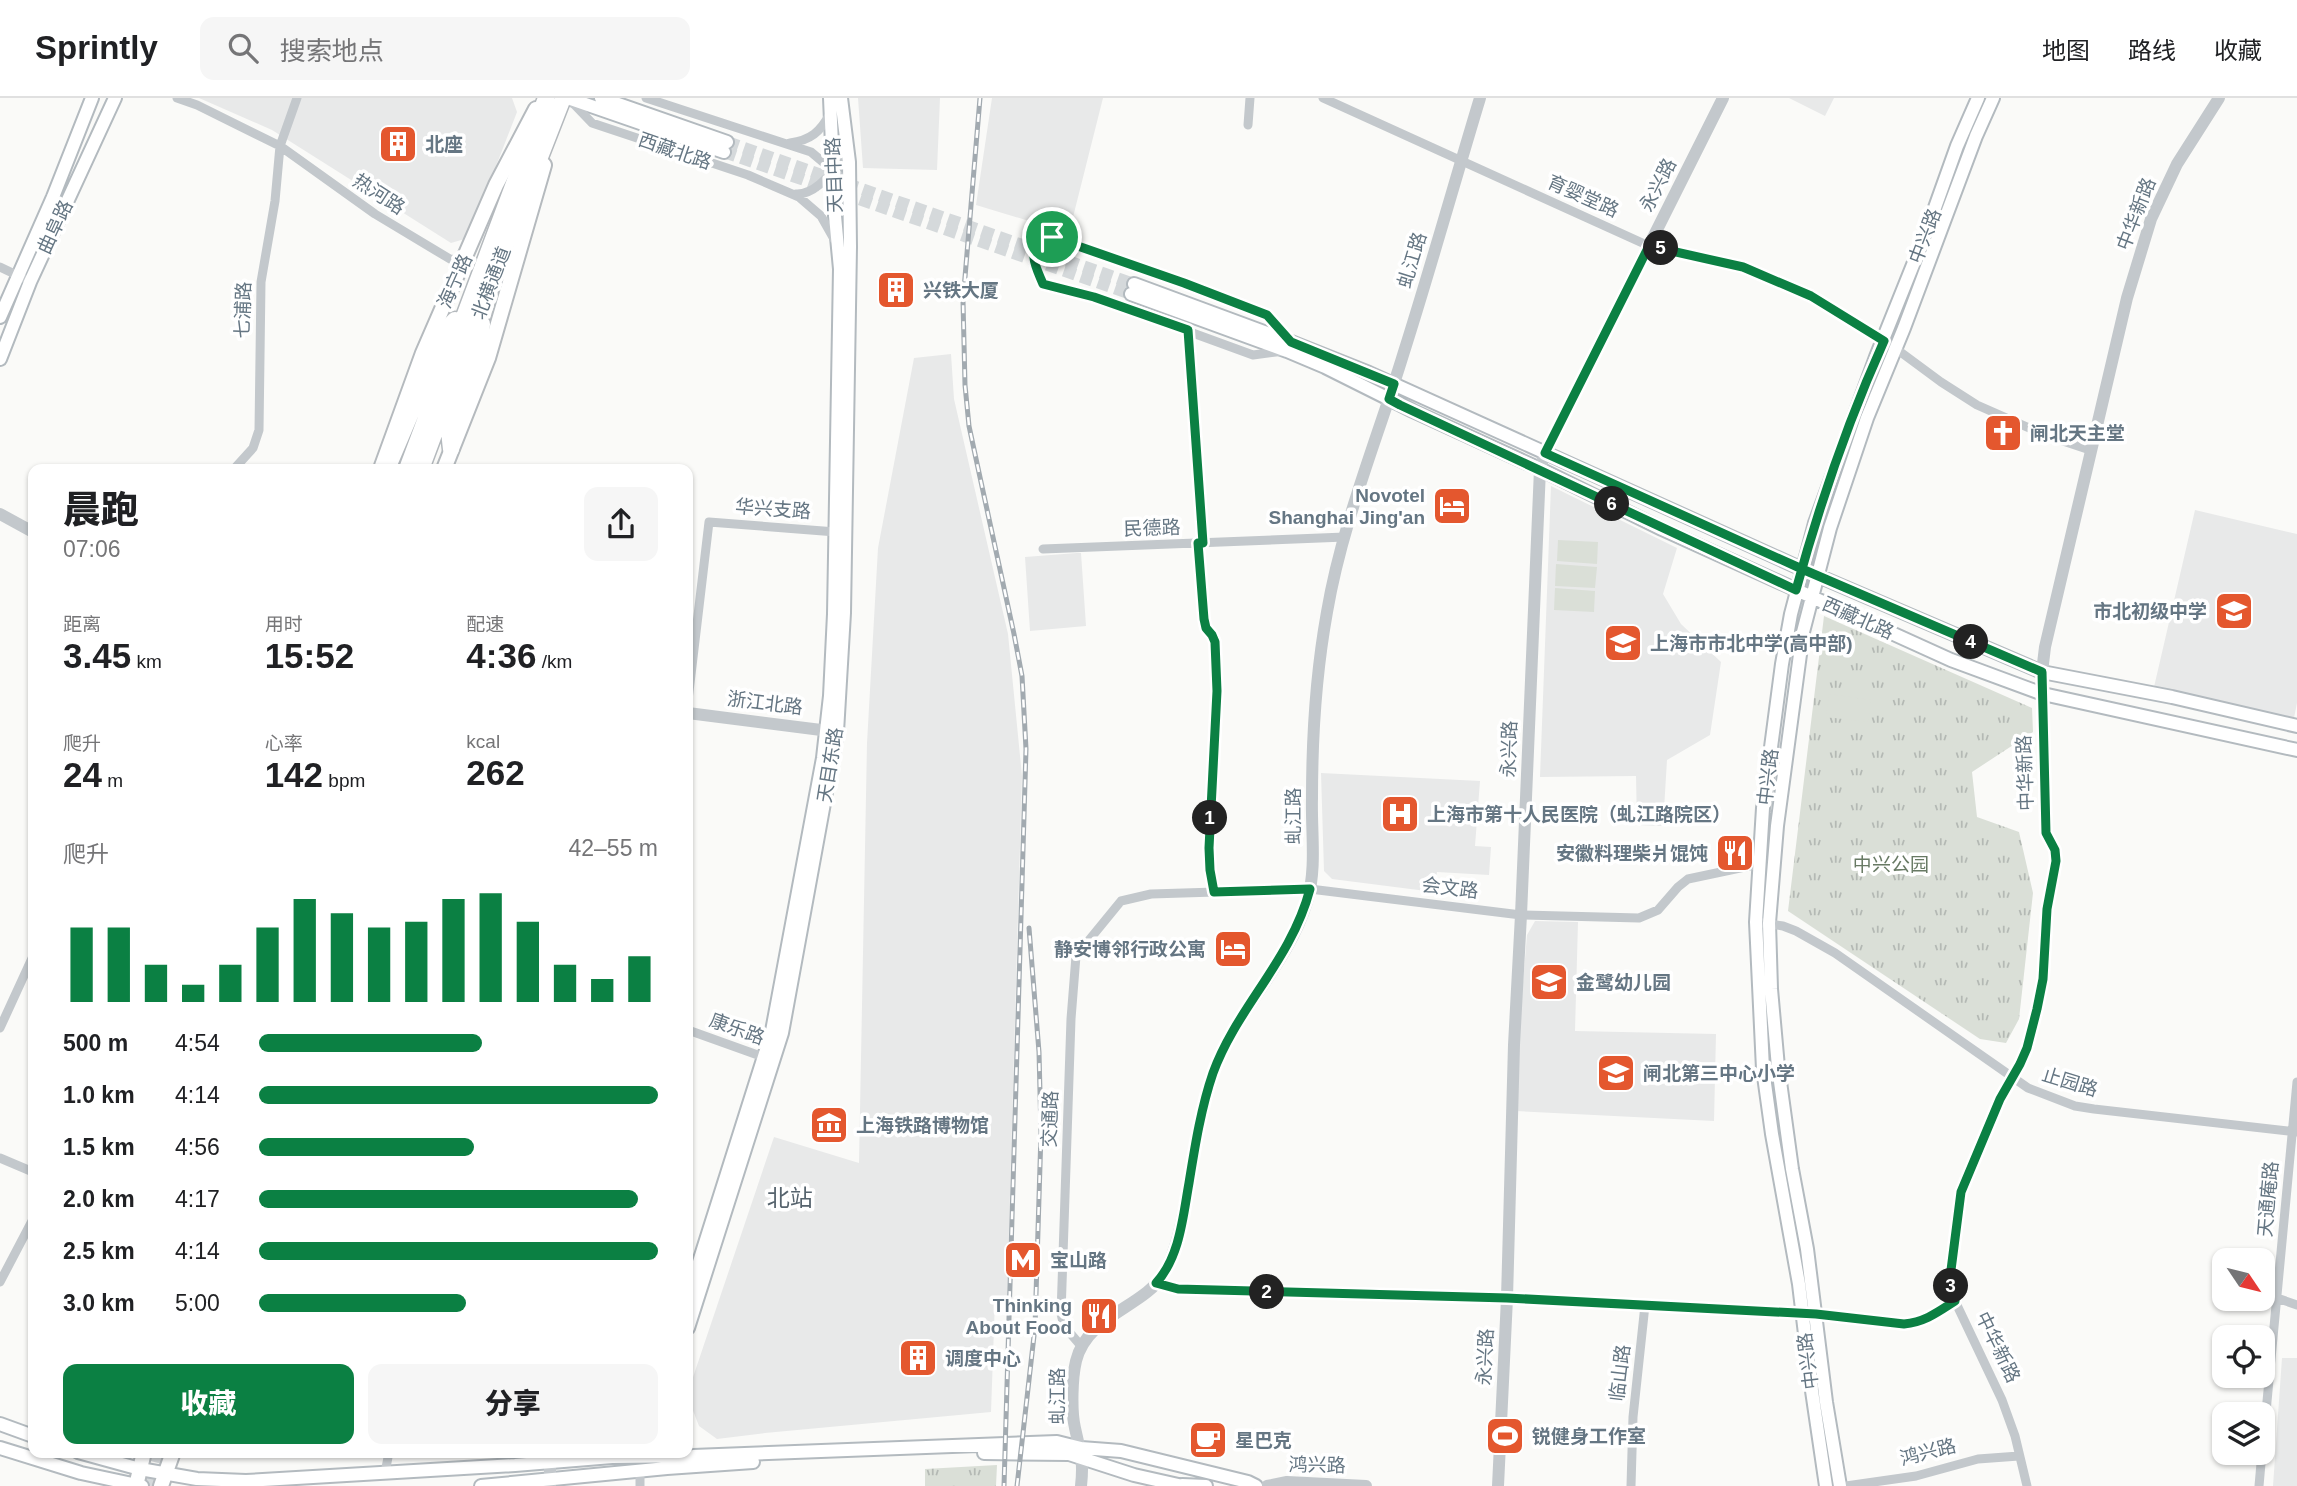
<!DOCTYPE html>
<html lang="zh">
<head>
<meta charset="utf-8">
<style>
  body { margin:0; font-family:Arial,"Noto Sans SC",sans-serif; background:#f6f6f6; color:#202124; height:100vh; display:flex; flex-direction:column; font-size:26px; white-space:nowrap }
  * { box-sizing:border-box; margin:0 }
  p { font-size:23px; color:#757577 }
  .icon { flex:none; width:38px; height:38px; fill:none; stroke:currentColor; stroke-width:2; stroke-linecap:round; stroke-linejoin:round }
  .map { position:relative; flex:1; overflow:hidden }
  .details { position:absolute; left:28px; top:366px; width:665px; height:994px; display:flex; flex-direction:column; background:#fff; border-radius:14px; box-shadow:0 2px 5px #0004 }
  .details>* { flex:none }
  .needle { width:46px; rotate:125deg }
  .controls { position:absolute; left:2212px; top:1150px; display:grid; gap:14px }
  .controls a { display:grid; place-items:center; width:63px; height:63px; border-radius:14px; background:#fff; box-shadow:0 2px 5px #0004; font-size:35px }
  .pin { position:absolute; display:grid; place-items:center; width:60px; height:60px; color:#fff; margin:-30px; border:4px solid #fff; border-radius:50%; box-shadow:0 2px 7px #0007 }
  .km { position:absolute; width:35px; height:35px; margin:-18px; border-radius:50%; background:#222; color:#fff; font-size:19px; line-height:35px; text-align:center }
  .round { display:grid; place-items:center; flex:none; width:74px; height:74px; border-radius:14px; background:#f6f6f6 }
  .head { display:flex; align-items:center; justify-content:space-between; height:119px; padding:0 35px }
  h1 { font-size:38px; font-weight:800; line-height:52px }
  .metrics { display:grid; grid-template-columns:repeat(3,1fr); gap:10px; height:119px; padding:7px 35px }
  .metrics div { display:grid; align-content:center }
  .metrics b { font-size:35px; font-weight:800 }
  .metrics small { font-size:19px; font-weight:400 }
  .metrics p { font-size:19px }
  .chart { height:196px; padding:14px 35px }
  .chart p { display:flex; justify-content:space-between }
  .chart svg { width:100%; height:126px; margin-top:7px; stroke:#0b8043; stroke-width:6 }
  .cta { display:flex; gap:14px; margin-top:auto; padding:14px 35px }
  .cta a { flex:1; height:80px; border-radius:14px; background:#0b8043; color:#fff; font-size:28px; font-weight:800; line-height:80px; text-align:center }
  .cta a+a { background:#f6f6f6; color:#202124 }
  ul { padding:0 35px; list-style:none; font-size:23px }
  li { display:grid; grid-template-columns:112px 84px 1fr; align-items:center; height:52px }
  li i { height:18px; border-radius:9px; background:#0b8043 }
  header { display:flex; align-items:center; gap:42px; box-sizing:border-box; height:98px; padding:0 35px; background:#fff; border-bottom:2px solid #e0e0e0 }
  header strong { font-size:33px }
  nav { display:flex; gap:38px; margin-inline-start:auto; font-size:24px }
  .search { width:490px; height:63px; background:#f6f6f6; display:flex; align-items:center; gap:18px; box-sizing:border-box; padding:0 24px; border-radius:14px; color:#757577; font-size:26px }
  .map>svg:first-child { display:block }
  .built { fill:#e8e9e9 }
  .grass { fill:url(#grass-tufts) }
  .pitch { fill:#dadfd7 }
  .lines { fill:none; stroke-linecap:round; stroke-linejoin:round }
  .secondary-tunnel { stroke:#d5d9db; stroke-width:12; stroke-dasharray:12 6; stroke-linecap:butt }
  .trunk-tunnel { stroke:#d5d9db; stroke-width:16; stroke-dasharray:16 8; stroke-linecap:butt }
  .secondary-casing { stroke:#b3babf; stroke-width:16 }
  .primary-casing { stroke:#b5babe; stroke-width:18 }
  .trunk-casing { stroke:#b4b9bd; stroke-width:19 }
  .minor { stroke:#c3c8cc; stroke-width:9 }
  .tertiary { stroke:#c3c8cc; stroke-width:12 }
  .secondary { stroke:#fff; stroke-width:12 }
  .primary { stroke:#fff; stroke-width:14 }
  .trunk { stroke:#fff; stroke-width:16 }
  .rail-casing { stroke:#a2aab0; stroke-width:5 }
  .rail { stroke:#fff; stroke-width:2.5; stroke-dasharray:8; stroke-linecap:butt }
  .route-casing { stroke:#fff; stroke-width:14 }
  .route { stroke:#0b8043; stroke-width:9 }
  .labels { text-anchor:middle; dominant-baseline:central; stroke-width:7; stroke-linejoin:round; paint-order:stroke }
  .poi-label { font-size:19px; font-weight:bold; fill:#657683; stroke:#fff; text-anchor:start }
  .street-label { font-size:19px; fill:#657683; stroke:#fff }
  .park-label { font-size:19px; fill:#687a64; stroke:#fff }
  .quarter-label { font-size:23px; fill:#57646e; stroke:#fff }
</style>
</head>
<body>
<header>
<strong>Sprintly</strong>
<div class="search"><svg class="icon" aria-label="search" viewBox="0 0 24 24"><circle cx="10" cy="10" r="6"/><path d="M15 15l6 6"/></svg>搜索地点</div>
<nav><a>地图</a><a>路线</a><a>收藏</a></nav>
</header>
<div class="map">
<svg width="2297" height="1388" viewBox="0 0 2297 1388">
  <defs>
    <pattern id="grass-tufts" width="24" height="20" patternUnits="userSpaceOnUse" patternTransform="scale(1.75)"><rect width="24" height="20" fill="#dadfd7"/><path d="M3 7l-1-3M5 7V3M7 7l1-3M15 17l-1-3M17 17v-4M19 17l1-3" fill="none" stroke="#b4b9b4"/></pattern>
  </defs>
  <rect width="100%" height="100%" fill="#fafaf8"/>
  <path class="built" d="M199,0H512L517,14L468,140L451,145L272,32Z
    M858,0H940L937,72L863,70Z
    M992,0H1103L1069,135L976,107Z
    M1789,0H1834L1825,18Z
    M951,256L954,301L1008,536L1022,678L1007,1201L995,1202L991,1314L765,1335L717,1341L699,1328L688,1300V1294L774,1039L859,1065L867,645L878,450L914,260Z
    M1551,388L1677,450L1663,496L1681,526L1721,564L1710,637L1667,662L1663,728L1637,727L1636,678L1540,679Z
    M2195,412L2297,436V605L2294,620L2154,589Z
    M1077,455H1081L1086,528L1030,533L1025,459Z
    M1321,675L1480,683L1475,748L1491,749L1489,777L1437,774L1434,794L1332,781L1324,773Z
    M1535,823L1578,824L1575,933L1716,936L1714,1023L1516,1013L1519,932L1527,837Z
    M2282,1260H2297V1388H2273Z"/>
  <path class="grass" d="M1824,518L2032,610L2033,634L1972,674L1977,719L2019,734L2033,795L2019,921L2006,945L1980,941L1788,813Z
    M997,1367L996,1388H925V1371Z"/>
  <path class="pitch" d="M1558,442L1598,444L1597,466L1557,463Z
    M1556,466L1597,469L1595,490L1555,488Z
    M1555,490L1595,493L1594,514L1554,512Z
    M1829,596L1871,602L1868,624L1826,619Z"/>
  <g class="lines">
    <path class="secondary-tunnel" d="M727,44L1134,186
      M724,54L1131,196"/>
    <path class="trunk-tunnel" d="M151,1388L161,1354"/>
    <defs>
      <path id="secondary" d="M568,0L724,54
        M601,0L727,44
        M1134,186L1291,244L1369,275L1802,471L2042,574L2172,599L2297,628
        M1131,196L1287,253L1325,269L1413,313L1540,371L1662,431L1951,562L2043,596L2297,652
        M0,219L53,99L92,0
        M0,261L30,184L115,0
        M688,1199L772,933L823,660L830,598L834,516L840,171L835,118L830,0
        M688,1230L782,935L837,634L844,515L850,149L849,64L841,0
        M0,1326L33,1338
        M0,1350L81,1375L142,1388
        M78,1354L140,1371L197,1381L246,1383L515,1367L612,1359L693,1358L1057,1344L1081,1350L1121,1353L1248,1384L1256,1388
        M984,1355L1069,1356L1134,1377L1183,1388
        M1182,1387L1206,1388
        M481,1388L667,1370L753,1364
        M1826,1388L1811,1286L1799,1186L1772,1036L1763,971L1756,824L1763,710L1782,566L1791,516L1815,425L1876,259L1927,132L1957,48L1978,0
        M1840,1388L1826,1304L1807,1151L1792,1071L1778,969L1771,891L1769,825L1777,728L1803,534L1830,430L1867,320L1904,230L1976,38L1993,0"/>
      <path id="primary" d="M382,368L423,255L496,87L536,11
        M444,371L488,260L544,67
        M136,1388L144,1354
        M161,1388L173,1354"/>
      <path id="trunk" d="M451,351C450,342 448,331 450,323C459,289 479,261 482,226
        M387,371L436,256L449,228L455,222
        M407,371L546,0
        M421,371L487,195L563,0"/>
    </defs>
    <use href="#secondary" class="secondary-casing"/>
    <use href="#primary" class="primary-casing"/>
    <use href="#trunk" class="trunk-casing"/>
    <path class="minor" d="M177,0L197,7L280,48L375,116L450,161L464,163
      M646,0L811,54L849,86
      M1323,0L1649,148L1743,169L1811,198L1895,250L1941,284L1977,307L2045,337L2090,352
      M569,1L592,25L748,77L799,99L821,118L834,141
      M1248,27L1250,0
      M790,45C811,42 820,34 830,16
      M796,96C817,97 834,71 848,56
      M0,169L23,180
      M1188,232L1203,445
      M1284,253L1253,257L1094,199L1043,186C1036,169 1024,148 1047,138L1184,185L1267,217L1289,242
      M234,371L253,350L259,332L261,184L275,103L280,48L297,0
      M1198,445L1204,521C1205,531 1213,535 1215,544L1217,627L1208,760L1214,794
      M1043,451L1345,439
      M688,602L709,424L836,434
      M1756,824L1783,828L1796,833L1835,855L2028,990L2075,1008L2094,1011L2297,1034
      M0,930L33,858
      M688,932L769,961
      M0,1060L33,1074
      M0,1184L33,1121
      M1156,1186L1178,1191L1507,1200L1845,1218L1904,1226C1925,1224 1938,1214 1955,1203
      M2277,1200L2297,1207
      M1082,1249L1064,1228L1061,1216L1071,921L1076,858L1121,803L1151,796L1310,791L1521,817L1639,820L1658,812L1678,789L1688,781L1759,766
      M2263,1346L2297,984
      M385,1375L389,1354
      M640,1388V1372
      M1631,1388L1633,1319L1645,1207
      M1846,1388L1916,1378L1978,1361L2019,1358
      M2027,1388L2015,1338L2002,1302L1955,1203L1951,1188V1172L1961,1094L2000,1001L2027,950L2037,911L2043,881L2047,811L2056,763L2055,752L2046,735L2043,596
      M2259,1388L2262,1354"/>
    <path class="tertiary" d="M0,416L33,434
      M2043,596L2042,574L2045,549L2127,200L2151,121L2177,66L2219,0
      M688,615L837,634
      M550,1364V1388
      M1081,1388C1084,1361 1080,1354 1075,1330C1071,1313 1072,1280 1076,1263C1087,1217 1145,1209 1164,1175C1177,1151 1182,1123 1187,1096C1194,1056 1199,1012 1214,973C1237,912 1288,866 1307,804C1317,770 1311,734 1312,700C1312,638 1316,575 1327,514C1342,426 1377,342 1403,257C1430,172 1454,86 1480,0
      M1267,1388L1287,1384L1366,1388
      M1498,1388L1507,1200L1514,947L1521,817L1540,371L1545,355L1723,0"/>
    <use href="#secondary" class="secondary"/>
    <use href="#primary" class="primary"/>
    <use href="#trunk" class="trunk"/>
    <defs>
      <path id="rail" d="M980,0L963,203L965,287L969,328L978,370L1014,536L1022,578L1026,651L1004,1388
        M1017,1388L1035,1229L1041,1035L1039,954L1029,830"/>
    </defs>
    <use href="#rail" class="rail-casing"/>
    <use href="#rail" class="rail"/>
  </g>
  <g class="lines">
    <defs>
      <path id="route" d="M1052,139H1042C1027,155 1036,169 1043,186L1094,199L1188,232L1203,445H1198L1204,521L1206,530L1212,537L1215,544L1217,593L1209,750L1210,772L1214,794L1310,791C1291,863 1237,909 1213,975C1201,1010 1195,1048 1189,1085C1183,1118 1180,1159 1156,1185L1178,1191L1507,1200L1816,1216L1904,1226C1925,1224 1938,1214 1955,1203L1951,1188V1172L1961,1094L2000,1001L2020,966L2027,950L2037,911L2043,881L2047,811L2056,763L2055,752L2046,735L2042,574L1802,471L1545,355L1649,148L1743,169L1811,198L1884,243C1848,323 1819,408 1796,492L1400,307L1389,301L1394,286L1291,244L1267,217L1184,185L1052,139"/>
    </defs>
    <use href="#route" class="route-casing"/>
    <use href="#route" class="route"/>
  </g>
  <defs>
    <symbol id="building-square" viewBox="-11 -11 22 22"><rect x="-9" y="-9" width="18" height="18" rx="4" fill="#e4572e" stroke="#fff"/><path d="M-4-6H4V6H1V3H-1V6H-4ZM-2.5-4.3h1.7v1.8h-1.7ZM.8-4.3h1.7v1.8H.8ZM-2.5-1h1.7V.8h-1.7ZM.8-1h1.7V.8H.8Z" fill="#fff"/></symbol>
    <symbol id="church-square" viewBox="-11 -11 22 22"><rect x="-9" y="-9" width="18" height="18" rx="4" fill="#e4572e" stroke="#fff"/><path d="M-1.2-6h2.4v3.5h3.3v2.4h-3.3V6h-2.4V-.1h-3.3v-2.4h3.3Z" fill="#fff"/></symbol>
    <symbol id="hotel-square" viewBox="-11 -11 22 22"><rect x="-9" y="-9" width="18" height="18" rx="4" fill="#e4572e" stroke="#fff"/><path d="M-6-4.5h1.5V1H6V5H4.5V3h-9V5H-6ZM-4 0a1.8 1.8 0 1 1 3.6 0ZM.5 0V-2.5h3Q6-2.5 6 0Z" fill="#fff"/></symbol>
    <symbol id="school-square" viewBox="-11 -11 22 22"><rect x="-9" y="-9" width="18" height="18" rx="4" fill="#e4572e" stroke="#fff"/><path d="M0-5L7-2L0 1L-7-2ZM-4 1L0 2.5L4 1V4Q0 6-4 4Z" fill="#fff"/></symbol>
    <symbol id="hospital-square" viewBox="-11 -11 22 22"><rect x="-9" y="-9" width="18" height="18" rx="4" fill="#e4572e" stroke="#fff"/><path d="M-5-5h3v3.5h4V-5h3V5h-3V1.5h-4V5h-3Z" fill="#fff"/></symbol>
    <symbol id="restaurant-square" viewBox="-11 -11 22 22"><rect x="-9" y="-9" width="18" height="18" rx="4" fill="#e4572e" stroke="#fff"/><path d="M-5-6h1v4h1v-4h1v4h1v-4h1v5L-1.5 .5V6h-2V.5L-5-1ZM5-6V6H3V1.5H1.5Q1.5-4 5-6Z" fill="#fff"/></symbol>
    <symbol id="museum-square" viewBox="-11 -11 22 22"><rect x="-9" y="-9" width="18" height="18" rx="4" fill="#e4572e" stroke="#fff"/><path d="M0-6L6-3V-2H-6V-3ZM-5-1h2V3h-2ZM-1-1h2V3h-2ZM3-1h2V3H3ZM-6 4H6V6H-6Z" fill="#fff"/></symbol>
    <symbol id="metro-square" viewBox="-11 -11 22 22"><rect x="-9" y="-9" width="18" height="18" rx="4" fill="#e4572e" stroke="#fff"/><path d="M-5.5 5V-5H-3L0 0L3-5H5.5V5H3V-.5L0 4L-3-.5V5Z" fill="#fff"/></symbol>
    <symbol id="stadium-square" viewBox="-11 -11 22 22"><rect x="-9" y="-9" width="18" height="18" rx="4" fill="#e4572e" stroke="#fff"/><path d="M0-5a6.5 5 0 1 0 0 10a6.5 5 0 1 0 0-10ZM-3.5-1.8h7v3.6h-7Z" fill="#fff"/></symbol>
    <symbol id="cafe-square" viewBox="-11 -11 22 22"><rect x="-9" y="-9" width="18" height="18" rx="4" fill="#e4572e" stroke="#fff"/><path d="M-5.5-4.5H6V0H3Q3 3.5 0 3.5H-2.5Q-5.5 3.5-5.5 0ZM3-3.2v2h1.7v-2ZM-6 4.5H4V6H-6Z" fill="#fff"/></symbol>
  </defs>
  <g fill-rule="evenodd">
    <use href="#building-square" x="376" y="24" width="44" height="44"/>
    <use href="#building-square" x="874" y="170" width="44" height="44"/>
    <use href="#church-square" x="1981" y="313" width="44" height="44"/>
    <use href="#hotel-square" x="1430" y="386" width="44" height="44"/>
    <use href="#school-square" x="2212" y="491" width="44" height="44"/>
    <use href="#school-square" x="1601" y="523" width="44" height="44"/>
    <use href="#hospital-square" x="1378" y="694" width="44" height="44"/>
    <use href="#restaurant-square" x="1713" y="733" width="44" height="44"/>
    <use href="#hotel-square" x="1211" y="829" width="44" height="44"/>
    <use href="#school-square" x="1527" y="862" width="44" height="44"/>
    <use href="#school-square" x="1594" y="953" width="44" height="44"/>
    <use href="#museum-square" x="807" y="1005" width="44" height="44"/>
    <use href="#metro-square" x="1001" y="1140" width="44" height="44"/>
    <use href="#restaurant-square" x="1077" y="1196" width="44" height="44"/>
    <use href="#building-square" x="896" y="1238" width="44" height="44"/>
    <use href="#stadium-square" x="1483" y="1316" width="44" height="44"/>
    <use href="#cafe-square" x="1186" y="1320" width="44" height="44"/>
  </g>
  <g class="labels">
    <g class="poi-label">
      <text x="425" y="46">北座</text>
      <text x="923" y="192">兴铁大厦</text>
      <text x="2030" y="335">闸北天主堂</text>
      <text x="1425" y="397" text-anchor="end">Novotel<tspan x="1425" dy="22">Shanghai Jing'an</tspan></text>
      <text x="2207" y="513" text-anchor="end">市北初级中学</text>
      <text x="1650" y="545">上海市市北中学(高中部)</text>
      <text x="1427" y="716">上海市第十人民医院（虬江路院区）</text>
      <text x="1708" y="755" text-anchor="end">安徽料理柴爿馄饨</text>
      <text x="1206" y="851" text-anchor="end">静安博邻行政公寓</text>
      <text x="1576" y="884">金鹭幼儿园</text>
      <text x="1643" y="975">闸北第三中心小学</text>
      <text x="856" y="1027">上海铁路博物馆</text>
      <text x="1050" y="1162">宝山路</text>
      <text x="1072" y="1207" text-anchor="end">Thinking<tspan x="1072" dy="22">About Food</tspan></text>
      <text x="945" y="1260">调度中心</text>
      <text x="1532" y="1338">锐健身工作室</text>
      <text x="1235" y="1342">星巴克</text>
    </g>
    <g class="street-label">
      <text transform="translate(675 53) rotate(19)">西藏北路</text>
      <text transform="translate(834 77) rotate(-92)">天目中路</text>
      <text transform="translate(1658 87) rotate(-63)">永兴路</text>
      <text transform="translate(379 96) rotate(33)">热河路</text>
      <text transform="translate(1583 98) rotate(24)">育婴堂路</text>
      <text transform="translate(2136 116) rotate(-69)">中华新路</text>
      <text transform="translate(55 129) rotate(-65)">曲阜路</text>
      <text transform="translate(1925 138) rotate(-69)">中兴路</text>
      <text transform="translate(1412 162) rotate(-73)">虬江路</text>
      <text transform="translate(455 183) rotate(-66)">海宁路</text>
      <text transform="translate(491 185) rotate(-69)">北横通道</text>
      <text transform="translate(243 212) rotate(-88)">七浦路</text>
      <text transform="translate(773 411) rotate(4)">华兴支路</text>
      <text transform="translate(1152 430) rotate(-2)">民德路</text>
      <text transform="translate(1858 520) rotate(24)">西藏北路</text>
      <text transform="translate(765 605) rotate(7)">浙江北路</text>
      <text transform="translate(1509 651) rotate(-88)">永兴路</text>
      <text transform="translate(830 667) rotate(-81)">天目东路</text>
      <text transform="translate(2025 675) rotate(-92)">中华新路</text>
      <text transform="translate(1768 679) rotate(-83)">中兴路</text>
      <text transform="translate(1293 718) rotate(-90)">虬江路</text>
      <text transform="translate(1450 790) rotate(7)">会文路</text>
      <text transform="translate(737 931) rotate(20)">康乐路</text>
      <text transform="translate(2070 984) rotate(17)">止园路</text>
      <text transform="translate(1050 1021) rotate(-88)">交通路</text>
      <text transform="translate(2268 1101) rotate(-85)">天通庵路</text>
      <text transform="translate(1998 1249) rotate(64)">中华新路</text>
      <text transform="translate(1485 1259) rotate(-87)">永兴路</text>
      <text transform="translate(1808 1263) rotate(-97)">中兴路</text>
      <text transform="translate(1620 1275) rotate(-83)">临山路</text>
      <text transform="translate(1057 1298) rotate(-90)">虬江路</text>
      <text transform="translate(1928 1354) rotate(-14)">鸿兴路</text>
      <text transform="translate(1317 1367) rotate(1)">鸿兴路</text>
    </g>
    <g class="park-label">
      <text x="1891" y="766">中兴公园</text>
    </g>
    <g class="quarter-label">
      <text x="790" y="1100">北站</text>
    </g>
  </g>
</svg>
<div class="controls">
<a><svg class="needle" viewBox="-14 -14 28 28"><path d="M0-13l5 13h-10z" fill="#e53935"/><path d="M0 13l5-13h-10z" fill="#757577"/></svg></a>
<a><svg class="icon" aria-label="locate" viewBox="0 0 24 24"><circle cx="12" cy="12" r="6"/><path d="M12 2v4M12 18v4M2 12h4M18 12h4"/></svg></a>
<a><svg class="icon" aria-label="layers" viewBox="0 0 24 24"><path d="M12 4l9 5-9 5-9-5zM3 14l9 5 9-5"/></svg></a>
</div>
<div class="pin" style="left:1052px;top:139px;background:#1e9e55"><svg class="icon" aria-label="arrive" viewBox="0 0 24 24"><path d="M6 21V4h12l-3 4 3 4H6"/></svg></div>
<b class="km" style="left:1210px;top:720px">1</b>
<b class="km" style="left:1267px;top:1194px">2</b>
<b class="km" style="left:1951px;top:1188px">3</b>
<b class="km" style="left:1971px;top:544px">4</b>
<b class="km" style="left:1661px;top:150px">5</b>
<b class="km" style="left:1612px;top:406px">6</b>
<section class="details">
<div class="head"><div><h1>晨跑</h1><p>07:06</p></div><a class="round"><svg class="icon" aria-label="share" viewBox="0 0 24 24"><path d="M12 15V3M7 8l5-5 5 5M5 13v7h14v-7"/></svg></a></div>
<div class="metrics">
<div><p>距离</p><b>3.45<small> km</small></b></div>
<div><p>用时</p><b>15:52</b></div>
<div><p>配速</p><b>4:36<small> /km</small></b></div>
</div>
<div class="metrics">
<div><p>爬升</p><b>24<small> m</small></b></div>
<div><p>心率</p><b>142<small> bpm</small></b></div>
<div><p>kcal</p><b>262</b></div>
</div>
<div class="chart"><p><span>爬升</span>42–55 m</p>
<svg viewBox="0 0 160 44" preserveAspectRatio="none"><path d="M5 44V18M15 44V18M25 44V31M35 44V38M45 44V31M55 44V18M65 44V8M75 44V13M85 44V18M95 44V16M105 44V8M115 44V6M125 44V16M135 44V31M145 44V36M155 44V28"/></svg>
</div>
<ul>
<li><b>500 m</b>4:54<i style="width:56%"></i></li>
<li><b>1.0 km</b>4:14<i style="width:100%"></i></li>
<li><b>1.5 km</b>4:56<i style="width:54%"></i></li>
<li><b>2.0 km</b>4:17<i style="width:95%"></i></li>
<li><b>2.5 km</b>4:14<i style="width:100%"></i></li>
<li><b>3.0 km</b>5:00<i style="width:52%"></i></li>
</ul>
<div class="cta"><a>收藏</a><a>分享</a></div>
</section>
</div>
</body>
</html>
